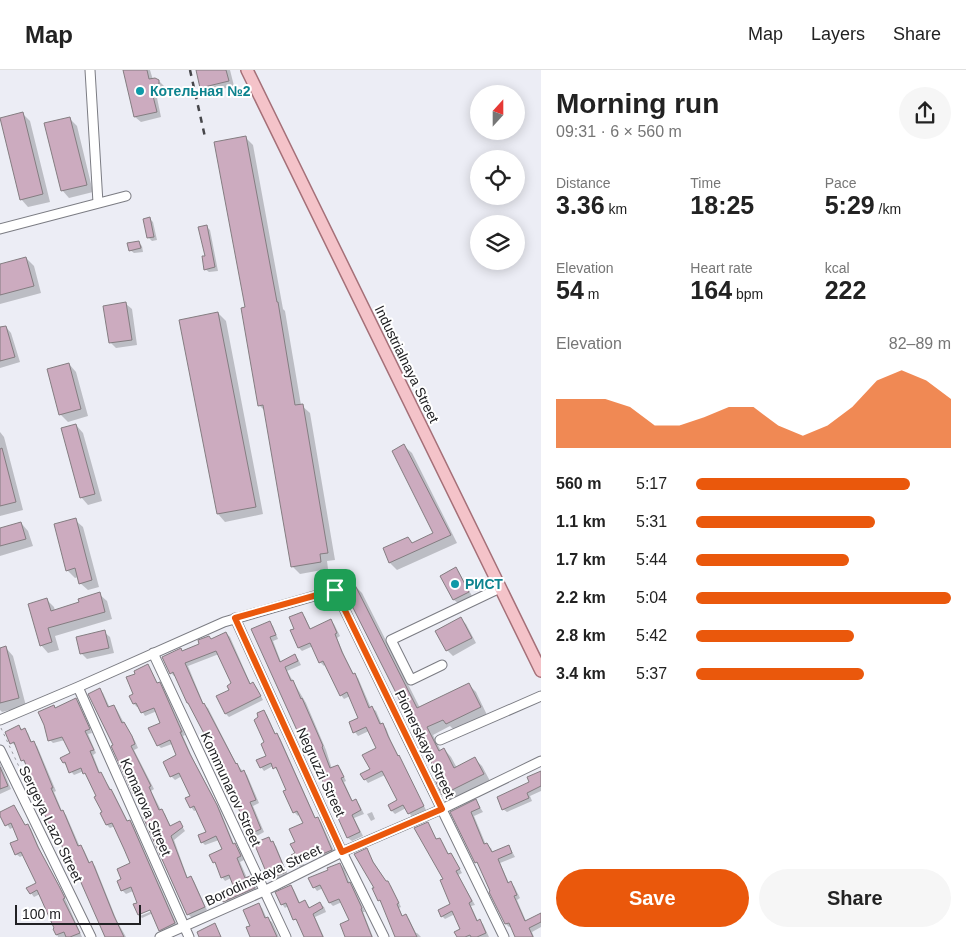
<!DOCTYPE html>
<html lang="en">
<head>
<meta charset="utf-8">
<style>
  body { margin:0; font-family:Arial,sans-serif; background:#f6f6f6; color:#222; height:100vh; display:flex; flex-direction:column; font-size:19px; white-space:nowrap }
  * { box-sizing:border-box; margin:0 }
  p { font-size:16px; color:#767676 }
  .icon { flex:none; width:28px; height:28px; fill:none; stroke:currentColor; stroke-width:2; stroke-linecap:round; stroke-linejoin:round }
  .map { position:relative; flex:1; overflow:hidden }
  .side { display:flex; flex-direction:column; background:#fff; width:425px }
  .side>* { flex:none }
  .needle { width:32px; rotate:21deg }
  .controls { position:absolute; left:470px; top:15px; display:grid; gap:10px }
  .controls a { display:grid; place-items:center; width:55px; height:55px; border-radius:50%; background:#fff; box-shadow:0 2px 12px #0003; font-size:25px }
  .scale { position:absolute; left:15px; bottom:12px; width:126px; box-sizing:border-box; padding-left:5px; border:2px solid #212124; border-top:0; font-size:14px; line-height:18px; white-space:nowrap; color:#212124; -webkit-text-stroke:4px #fff; paint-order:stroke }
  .pin { position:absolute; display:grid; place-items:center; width:42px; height:42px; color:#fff; margin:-21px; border-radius:10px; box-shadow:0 2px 8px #0006 }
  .round { display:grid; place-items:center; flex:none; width:52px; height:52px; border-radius:26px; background:#f6f6f6 }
  .overview { display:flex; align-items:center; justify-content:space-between; height:85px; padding:0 15px }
  h1 { font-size:28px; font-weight:600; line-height:38px }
  .stats { display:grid; grid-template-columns:repeat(3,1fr); gap:8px; height:85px; padding:5px 15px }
  .stats div { display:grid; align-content:center }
  .stats b { font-size:25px; font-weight:600 }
  .stats small { font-size:14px; font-weight:400 }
  .stats p { font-size:14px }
  .chart { height:140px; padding:10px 15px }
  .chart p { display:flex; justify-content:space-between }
  .chart svg { width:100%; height:90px; margin-top:5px; fill:#ea580c; opacity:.7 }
  .action { display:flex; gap:10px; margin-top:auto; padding:10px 15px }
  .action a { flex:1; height:58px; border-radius:30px; background:#ea580c; color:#fff; font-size:20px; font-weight:600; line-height:58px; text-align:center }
  .action a+a { background:#f6f6f6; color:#222 }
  ul { padding:0 15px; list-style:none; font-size:16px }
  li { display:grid; grid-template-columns:80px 60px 1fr; align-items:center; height:38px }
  li i { height:12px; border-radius:6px; background:#ea580c }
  header { display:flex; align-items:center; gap:30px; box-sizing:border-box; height:70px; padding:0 25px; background:#fff; border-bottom:1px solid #e0e0e0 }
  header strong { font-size:24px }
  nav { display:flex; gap:28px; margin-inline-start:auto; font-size:18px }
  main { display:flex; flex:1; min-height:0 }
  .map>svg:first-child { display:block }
  .shadow { fill:#0003 }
  .building { fill:#ccabbf; stroke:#847d81 }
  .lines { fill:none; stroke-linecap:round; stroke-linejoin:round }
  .minor-casing { stroke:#7b7c83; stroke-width:11 }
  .major-casing { stroke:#a57078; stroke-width:14 }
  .path { stroke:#9a9ba1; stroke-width:1; stroke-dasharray:2.5 4; stroke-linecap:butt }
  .minor { stroke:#fff; stroke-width:9 }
  .major { stroke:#f4c3c9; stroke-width:11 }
  .rail { stroke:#46464a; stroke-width:2.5; stroke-dasharray:6 6; stroke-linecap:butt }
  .route-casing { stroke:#fff; stroke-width:10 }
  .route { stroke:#ea580c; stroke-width:6 }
  .culture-dot { fill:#0f9aa8; stroke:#fff; stroke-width:2 }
  .labels { text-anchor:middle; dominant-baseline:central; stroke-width:4; stroke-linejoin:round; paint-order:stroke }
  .culture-label { font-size:14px; font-weight:bold; fill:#0d838f; stroke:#fff; text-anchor:start }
  .street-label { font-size:14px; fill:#212124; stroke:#fff }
</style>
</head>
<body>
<header>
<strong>Map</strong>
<nav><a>Map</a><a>Layers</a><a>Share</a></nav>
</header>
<main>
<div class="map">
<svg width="541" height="867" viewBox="0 0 541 867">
  <rect width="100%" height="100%" fill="#ecedf5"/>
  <path class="shadow" d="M124,0H150L153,10H158L164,16V20L156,23L161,47L141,52L135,47Z
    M197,0H230L234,16L207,23L201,17Z
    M23,44L30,51L50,132L28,137L21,129Z
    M69,48L77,56L93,122L69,128L62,120Z
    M246,68L253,75L283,239L285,241L301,335L310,343L335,490L327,491L328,499L300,504L292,496L266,342L259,335L246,238Z
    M150,149L153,152L157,170L152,171L148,167Z
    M207,157L210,160L218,201L209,202L205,199Z
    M139,173L142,176L143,182L134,183L130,180Z
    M26,188L34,196L41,223L0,234V195Z
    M126,234L132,239L137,275L116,278L110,272Z
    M218,243L226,251L263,444L225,452L218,444L180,250Z
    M6,257L11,263L20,292L0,298V259Z
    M69,294L76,302L88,346L68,352L60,344Z
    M76,355L83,363L102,431L88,435L81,427Z
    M0,362L4,367L23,440L0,446Z
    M404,376L412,383L457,473L397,500L390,493L385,478L408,468L413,474L435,464Z
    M75,450L83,457L99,517L88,520L80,513L78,507L75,508L67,500Z
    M21,453L28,461L33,476L0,486V459Z
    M456,499L459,502L472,526L458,533L454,530L442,506Z
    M355,516L362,523L420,638L468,614L476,622L487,645L455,661L450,656L433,665L441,681L444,679L451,687L457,698L475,689L482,696L490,711L450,731L443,724L440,707Z
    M99,524L107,531L112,549L55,566L59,580L48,583L41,575L47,530L54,537L55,541L81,533Z
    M302,544L305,547L311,560L331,551L334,554L340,566L337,568L345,587L354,605L358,608L371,638H372L376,641L382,655L386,658L391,671L426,740L412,747L406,738L395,744L392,741L399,731L385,705L368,713L365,709L371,700L377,679L369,661L358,666L355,662L360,649L350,626L344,629L341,625L326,594L324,596L320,592L313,576L302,581L299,578L295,559Z
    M461,549L466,554L476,573L453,586L447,580L437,561Z
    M270,553L273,556L278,569L273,571L281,592L295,586L298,589L301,595L287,601L306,633L326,680L332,699L338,696L341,700L346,711L344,712L353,732L356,731L359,734L364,744L354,748L363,766L352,771L348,768L336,740L339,739L329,719L317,701L310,681L253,560Z
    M104,562L110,567L114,583L87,589L81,583Z
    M226,563L230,567L251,615L253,614L256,617L263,630L229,647L226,644L232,614L219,584L188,596L204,635L208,638L237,695L247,705L259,733L253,736L264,762L255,767L251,763L234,724L222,704L211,674L176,605L174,606L171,603L182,582Z
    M6,578L13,586L26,636L2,642L0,640V579Z
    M148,596L158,614L163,617L185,665L183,666L193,689L220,740L234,774L238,778L244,790L240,792L247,808L250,807L253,810L258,822L227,835L224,831L236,818L231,808L225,811L222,807L217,795L214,792L223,780L219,770L205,775L202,772L208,762L197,740L194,741L191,737L192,727L182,706L175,710L171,706L178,686L172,674L161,678L158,675L162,653L157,641L145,646L139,636L137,637L134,634L136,604Z
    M100,620L103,623L110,638L114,636L117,640L124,653L135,671L138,678L134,680L154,719L151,721L161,740L165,744L171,757L180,753L185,761L174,770L188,809L191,808L194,811L207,840L192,848L188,844L138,727L134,724L114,675Z
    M76,630L79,633L92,663L88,664L96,683L93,685L100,703L114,724L128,752L130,751L133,755L178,857L164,863L160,860L153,843L142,848L140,846L157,839L139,833L133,821L126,824L122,820L123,810L132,794L115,756L110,758L107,755L98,727L84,701L74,705L64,693L62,688L71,684L65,670L53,673L50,670L54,637L56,639Z
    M263,641L267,645L276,665L280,668L316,749L321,752L335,783L325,788L320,782L302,789L305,796L301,798L298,795L296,772L304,754L300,744L298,746L294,742L284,722L288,720L279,701H278L273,696L264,701L261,697L268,687Z
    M19,657L28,663L32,673L37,676L56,721L54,722L62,741L66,745L80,777L84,780L90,793H92L95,796L117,851L126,867H107L75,798L74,799L70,795L59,763L56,764L52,760L26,694L22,690L16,676L12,673Z
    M0,693L11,719L0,724Z
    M541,702V721L530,726L532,731L507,742L503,739Z
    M476,731L483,742L474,746L486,775L491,778L493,783L509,776L515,787L500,793L509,813L514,816L520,828L517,830L526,851L541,844V857L532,862L534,867H516L512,856L509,857L506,854L480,796L476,792L452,743Z
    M13,736L26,756L28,755L31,759L41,782L62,821L82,867H58L55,860L56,859L40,824L34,827L31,823L38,813L24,785L20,787L16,784L20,771L14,757L10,759L0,743Z
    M372,742L375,749L371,751L367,744Z
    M428,753L437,770L440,769L443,773L449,785L451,784L454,788L462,803L458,805L475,835L471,836L478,851H480L483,854L489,867H458L462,859L455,844L445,849L442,846L452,835Z
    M268,769L276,776L288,805L274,811L270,808Z
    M366,780L387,813L391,816L401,837L399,838L403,847L406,846L409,849L416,863H417L421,867H397L382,834L379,830Z
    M340,794L344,798L350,814L353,817L365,842H363L373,867H348L351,851L342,832L333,836L330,833L323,818L317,821L314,817Z
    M291,816L294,820L300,833L305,831L310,839L320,834L324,837L326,842L315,847L324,867H305L299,852L294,849L288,836L285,838L282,834Z
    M258,835L262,838L267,849L272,852L279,867H253L251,856Z"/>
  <path class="building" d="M123,0H147L149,9L155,8L159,10V14L151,18L157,42L134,47Z
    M196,0H226L229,11L200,18Z
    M23,42L43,124L20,130L0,48Z
    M70,47L87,115L61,121L44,53Z
    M246,66L277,232H278L295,335L303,334L328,483L320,484L321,492L291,497L263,335L258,336L241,238L245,237L214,72Z
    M150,147L154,167L147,168L143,149Z
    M207,155L215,197L204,200L202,186H205L198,157Z
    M139,171L141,178L129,181L127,173Z
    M26,187L34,216L0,225V194Z
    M126,232L132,270L109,273L103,236Z
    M218,242L256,437L217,444L179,250Z
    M6,256L15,287L0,291V257Z
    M69,293L81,339L59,345L47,299Z
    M76,354L95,424L80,428L61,358Z
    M404,374L451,465L389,493L383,478L408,467L412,473L433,463L392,381Z
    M2,378L16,432L0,436V379Z
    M76,448L92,510L79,514L75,498L66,501L54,454Z
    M21,452L26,469L0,476V458Z
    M456,497L469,522L453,530L440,506Z
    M355,515L417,638L469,613L481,637L446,654L443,650L427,657L439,681L444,678L454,698L475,687L484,704L442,725L434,708L438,706L344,520Z
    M100,522L105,542L48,558L52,572L40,576L28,534L47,528L51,541L79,532L78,529Z
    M302,542L310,559L331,549L337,563L335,564L342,582L353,604L355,603L369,638L372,636L380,654L383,653L388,666L398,686L399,685L424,736L408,744L403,735L391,741L388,735L397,730L382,701L364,710L360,704L370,699L362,685L376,678L366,657L353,663L349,652L358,648L347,622L340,626L323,591L319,593L310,573L298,578L290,560L294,559L289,547Z
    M461,547L472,568L446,581L435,561Z
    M270,551L276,565L270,567L280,592L295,584L298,591L285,597L291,611L293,610L301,629L302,628L323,676L322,677L330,698L338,695L344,707L341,708L352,731L356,729L361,740L352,745L360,762L347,768L334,739L337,738L327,715L325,716L318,701H316L309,682L302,667H300L251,559Z
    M105,560L109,578L80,584L76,567Z
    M226,562L250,614L253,612L261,626L225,644L216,626L229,620L227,616L231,613L216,581L185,593L203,634L204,633L236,694L237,693L241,702L244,700L256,730L250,732L261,759L250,764L244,753L232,721L230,722L223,704L221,705L210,675L188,633H187L173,602L170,604L162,587L181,578L182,581L199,574L198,570L209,566L211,569Z
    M6,576L19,628L0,633V578Z
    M148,594L157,613L160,612L182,662H180L190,684L217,735L233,774L235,773L241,786L237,788L245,808L250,806L255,818L223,832L219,823L234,818L229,805L221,808L215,792L213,793L209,785L222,779L216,766L201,773L198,765L206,762L194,736L190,738L185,728L190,726L179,703L170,707L163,692L176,685L170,670L157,676L148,658L160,653L154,638L141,643L136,633L133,634L129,626L133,624L126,607L135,604L134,601Z
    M100,618L108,637L114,635L122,653L124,652L132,666L135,674L131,676L151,716L149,717L159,740L162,739L170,756L180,751L183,757L171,766L187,808L191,806L205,837L187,845L143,747L145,746L135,724H133L128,713L111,676L113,675L88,624Z
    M76,628L90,659L85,661L94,680L90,681L99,703L101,702L110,720L111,719L127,751L130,750L175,853L159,861L150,840L138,845L133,834L137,833L131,817L121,821L117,811L121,809L117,799L130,793L124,779L112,753L106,755L100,743L102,742L94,727L96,726L85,703L83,704L81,698L69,703L65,692L63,693L60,688L70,683L62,667L48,671L44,655L38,642L54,635L55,638Z
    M264,640L275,664L277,663L315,748L318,747L332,780L320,785L318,779L300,786L303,793L297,796L291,785L295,783L290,774L295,772L289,759L303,753L297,741L293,743L283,721L286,720L276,697L273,699L271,693L260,698L256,690L266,686L261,674L264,672L254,650L258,647L257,643Z
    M19,655L21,660L25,658L31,672L34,671L53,718H51L61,741L63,740L78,776L81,775L89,793L92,791L114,846L124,867H105L79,808L72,795L69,796L56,759L51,761L24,690L21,691L14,672L10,674L5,662Z
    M0,697L8,716L0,719Z
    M541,701V716L527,723L529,728L502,740L497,727L529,712L527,707Z
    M476,729L480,738L471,742L484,774L487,773L492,782L509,775L512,783L498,789L508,813L511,811L517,825L514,826L525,851L541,843V852L529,858L533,867H515L509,853L505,854L489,822L490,821L477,792L475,793L450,742Z
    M14,735L25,755L28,754L38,777L59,816L65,828L63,829L80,863L70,867H66L64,862L56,865L53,859L54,858L37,820L30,824L26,818L36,813L21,782L15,785L10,773L18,770L11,753L5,756L0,746V742Z
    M428,752L436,769L440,768L448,784L451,783L460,799L456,801L472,831L469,833L477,851L480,849L486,863L477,867H471L470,865L465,867H457L454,862L460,859L452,841L441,847L438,840L450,834L440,810L443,809L414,758Z
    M269,767L271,772L273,771L286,802L269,809L254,773Z
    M367,778L373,792L386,811H388L399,833L397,834L402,846L406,844L417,867H395L380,830L378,831L372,818H374L354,784Z
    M340,793L348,813L350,812L362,838L361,839L372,867H345L340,854L349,850L339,829L329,833L320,815L313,818L308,808L328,800L327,798Z
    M291,815L299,833L305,830L309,838L320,832L323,838L313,844L323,867H304L296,849L293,850L286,833L281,835L275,822Z
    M259,833L265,848L268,847L277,867H250L246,857L250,856L243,840Z
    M215,853L221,867H199L197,862Z"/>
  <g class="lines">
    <defs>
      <path id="minor" d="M90,0L98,133
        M0,159L126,126
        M235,548L342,782L384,867
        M153,583L286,867
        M442,595L411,610L391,570L500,518
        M78,617L189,867
        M0,650L78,617L224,552L335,520L504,867
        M440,670L541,626
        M0,680L91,867
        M160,867L264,821L342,782L442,739L541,691"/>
      <path id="major" d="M247,0L541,601"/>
    </defs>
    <use href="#minor" class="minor-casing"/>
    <use href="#major" class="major-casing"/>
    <path class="path" d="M1,658L28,716"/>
    <use href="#minor" class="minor"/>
    <use href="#major" class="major"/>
    <path class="rail" d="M190,0L205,67"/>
  </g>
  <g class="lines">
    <defs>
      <path id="route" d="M335,520L442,739L342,782L235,548Z"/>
    </defs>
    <use href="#route" class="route-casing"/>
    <use href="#route" class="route"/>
  </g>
  <g class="culture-dot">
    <circle cx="140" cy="21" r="5"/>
    <circle cx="455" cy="514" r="5"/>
  </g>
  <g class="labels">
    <g class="culture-label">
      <text x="150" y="21">Котельная №2</text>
      <text x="465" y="514">РИСТ</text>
    </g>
    <g class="street-label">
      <text transform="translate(407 294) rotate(64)">Industrialnaya Street</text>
      <text transform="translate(425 674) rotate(64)">Pionerskaya Street</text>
      <text transform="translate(321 702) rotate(65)">Negruzzi Street</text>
      <text transform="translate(231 719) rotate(65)">Kommunarov Street</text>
      <text transform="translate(146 737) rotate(66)">Komarova Street</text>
      <text transform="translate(51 754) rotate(64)">Sergeya Lazo Street</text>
      <text transform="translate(263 805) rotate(-25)">Borodinskaya Street</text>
    </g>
  </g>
</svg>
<div class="controls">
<a><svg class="needle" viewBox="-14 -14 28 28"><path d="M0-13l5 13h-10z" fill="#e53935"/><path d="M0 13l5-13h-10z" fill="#767676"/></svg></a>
<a><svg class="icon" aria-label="locate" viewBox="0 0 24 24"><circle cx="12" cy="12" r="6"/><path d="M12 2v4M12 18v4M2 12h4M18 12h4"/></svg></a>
<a><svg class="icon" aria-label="layers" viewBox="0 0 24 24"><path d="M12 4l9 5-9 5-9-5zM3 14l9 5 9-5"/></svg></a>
</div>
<div class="scale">100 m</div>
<div class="pin" style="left:335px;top:520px;background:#1e9e55"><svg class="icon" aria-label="arrive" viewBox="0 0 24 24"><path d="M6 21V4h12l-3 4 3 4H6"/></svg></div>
</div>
<section class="side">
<div class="overview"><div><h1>Morning run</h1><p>09:31 · 6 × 560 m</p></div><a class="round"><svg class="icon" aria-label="share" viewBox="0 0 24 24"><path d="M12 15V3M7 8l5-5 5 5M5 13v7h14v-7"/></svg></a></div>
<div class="stats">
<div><p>Distance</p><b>3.36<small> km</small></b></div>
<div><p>Time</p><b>18:25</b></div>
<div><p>Pace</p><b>5:29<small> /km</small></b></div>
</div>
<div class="stats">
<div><p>Elevation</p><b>54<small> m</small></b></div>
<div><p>Heart rate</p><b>164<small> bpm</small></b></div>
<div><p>kcal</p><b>222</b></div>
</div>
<div class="chart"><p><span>Elevation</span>82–89 m</p>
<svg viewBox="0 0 160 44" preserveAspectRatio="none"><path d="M0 44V20L10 20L20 20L30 24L40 33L50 33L60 29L70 24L80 24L90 33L100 38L110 33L120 24L130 11L140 6L150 11L160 20V44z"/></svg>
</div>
<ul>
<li><b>560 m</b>5:17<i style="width:84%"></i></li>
<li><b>1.1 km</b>5:31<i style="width:70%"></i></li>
<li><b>1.7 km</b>5:44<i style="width:60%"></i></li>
<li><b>2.2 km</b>5:04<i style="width:100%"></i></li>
<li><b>2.8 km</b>5:42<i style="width:62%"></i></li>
<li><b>3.4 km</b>5:37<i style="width:66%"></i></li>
</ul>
<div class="action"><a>Save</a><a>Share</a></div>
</section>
</main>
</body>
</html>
